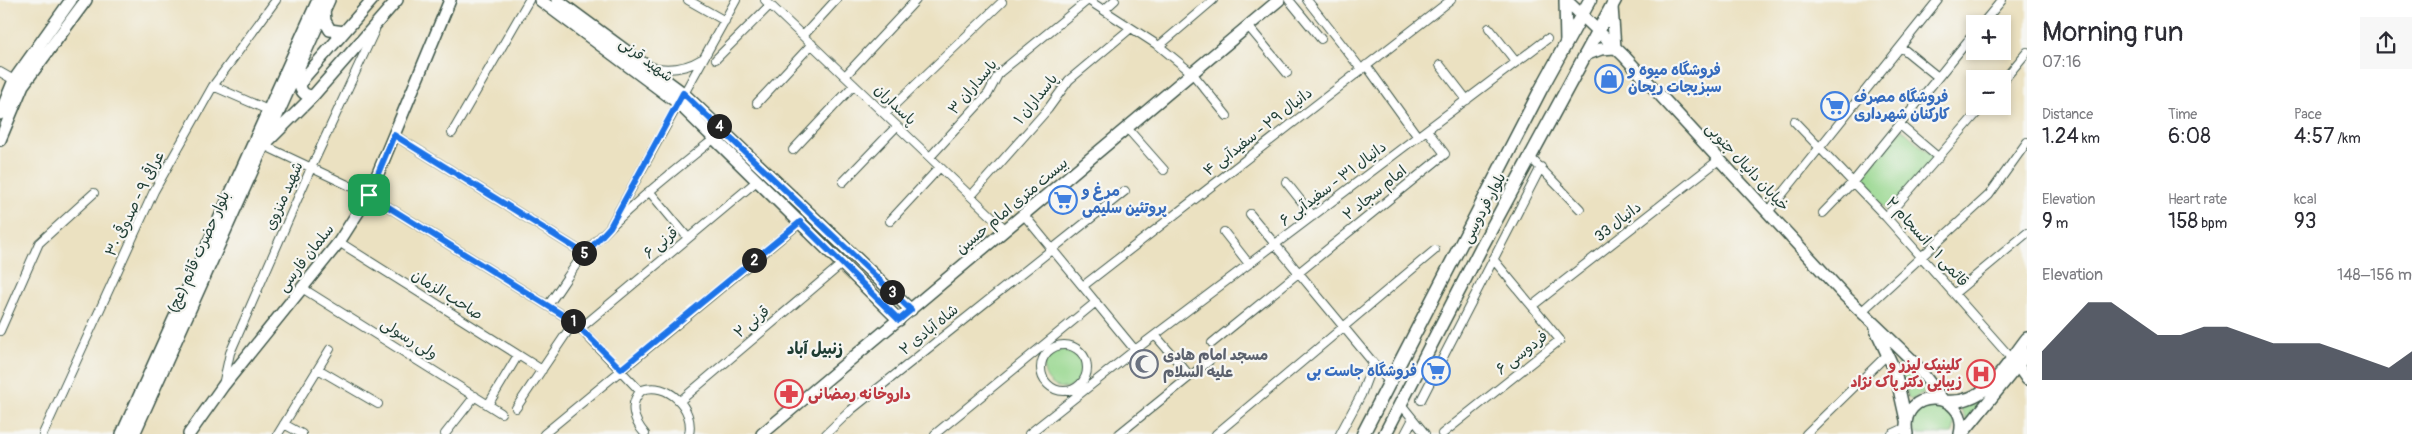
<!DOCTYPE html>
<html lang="en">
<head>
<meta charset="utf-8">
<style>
  body { margin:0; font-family:Pangolin,"Playpen Sans Arabic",sans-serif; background:#f7f7f7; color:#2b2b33; height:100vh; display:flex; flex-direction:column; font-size:19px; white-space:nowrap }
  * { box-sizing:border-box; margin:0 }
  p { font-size:16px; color:#7c7c81 }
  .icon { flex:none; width:28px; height:28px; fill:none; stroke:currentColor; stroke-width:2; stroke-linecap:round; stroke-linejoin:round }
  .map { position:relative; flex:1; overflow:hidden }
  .details { display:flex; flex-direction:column; background:#fff; width:400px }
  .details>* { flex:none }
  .controls { position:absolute; left:1966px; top:15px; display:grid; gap:10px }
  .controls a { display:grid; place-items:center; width:45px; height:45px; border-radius:0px; background:#fff; box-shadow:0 2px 8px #0003; font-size:25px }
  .pin { position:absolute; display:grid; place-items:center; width:42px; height:42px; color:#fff; margin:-21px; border-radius:10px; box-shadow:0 2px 8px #0006 }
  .km { position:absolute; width:25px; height:25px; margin:-12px; border-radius:50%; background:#222; color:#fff; font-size:14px; line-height:25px; text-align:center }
  .round { display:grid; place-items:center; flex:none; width:52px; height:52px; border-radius:0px; background:#f7f7f7 }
  .overview { display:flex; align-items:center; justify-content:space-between; height:85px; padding:0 15px }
  h1 { font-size:28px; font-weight:600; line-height:38px }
  .metrics { display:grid; grid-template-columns:repeat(3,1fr); gap:8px; height:85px; padding:5px 15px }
  .metrics div { display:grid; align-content:center }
  .metrics b { font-size:21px; font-weight:600 }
  .metrics small { font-size:14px; font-weight:400 }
  .metrics p { font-size:14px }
  .chart { height:140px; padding:10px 15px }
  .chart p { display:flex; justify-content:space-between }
  .chart svg { width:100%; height:90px; margin-top:5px; fill:#111827; opacity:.7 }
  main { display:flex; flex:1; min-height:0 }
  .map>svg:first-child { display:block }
  .green { fill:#96d78d; stroke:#5a8a60 }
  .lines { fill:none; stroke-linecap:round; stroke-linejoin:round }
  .street-casing { stroke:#3e5649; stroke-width:10 }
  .secondary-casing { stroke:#3e5649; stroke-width:14 }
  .primary-casing { stroke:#3e5649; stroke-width:15 }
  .street { stroke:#fff; stroke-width:8 }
  .secondary { stroke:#fff; stroke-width:11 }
  .primary { stroke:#fff; stroke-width:12 }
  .route-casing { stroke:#fff; stroke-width:10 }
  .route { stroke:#1a73e8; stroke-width:6 }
  .labels { text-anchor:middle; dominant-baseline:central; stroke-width:4.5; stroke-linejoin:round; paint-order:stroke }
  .street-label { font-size:15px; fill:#1f3d34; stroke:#f6f6f2 }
  .shop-label { font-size:15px; font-weight:bold; fill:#366cbe; stroke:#f6f6f2; text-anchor:start }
  .worship-label { font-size:15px; font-weight:bold; fill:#5b616d; stroke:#f6f6f2; text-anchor:start }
  .health-label { font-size:15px; font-weight:bold; fill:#be3a42; stroke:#f6f6f2; text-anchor:end }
  .neighbourhood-label { font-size:16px; font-weight:bold; fill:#1f3d34; stroke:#f6f6f2 }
</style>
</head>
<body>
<main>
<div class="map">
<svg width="2027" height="434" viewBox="0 0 2027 434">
  <rect width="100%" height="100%" fill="#f6f6f2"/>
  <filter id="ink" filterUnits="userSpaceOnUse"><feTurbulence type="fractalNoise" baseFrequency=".02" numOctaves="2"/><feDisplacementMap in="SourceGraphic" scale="10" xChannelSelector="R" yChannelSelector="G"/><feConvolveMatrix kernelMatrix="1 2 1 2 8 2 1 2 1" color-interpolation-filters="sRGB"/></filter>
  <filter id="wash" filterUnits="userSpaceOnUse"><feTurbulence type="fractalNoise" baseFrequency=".0096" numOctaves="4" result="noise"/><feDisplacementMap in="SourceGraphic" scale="20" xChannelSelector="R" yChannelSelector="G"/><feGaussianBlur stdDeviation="1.12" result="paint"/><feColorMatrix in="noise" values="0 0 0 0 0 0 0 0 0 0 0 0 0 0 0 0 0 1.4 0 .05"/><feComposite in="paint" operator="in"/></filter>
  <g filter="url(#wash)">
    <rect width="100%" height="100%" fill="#ebe1c1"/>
    <path class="green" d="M1902,129L1934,158L1887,211L1858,180Z
      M1887,340L1929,386L1926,391L1912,400L1908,398C1905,377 1897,359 1886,342Z
      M1044 368a20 20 0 1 1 40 0a20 20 0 1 1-40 0Z
      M1990,395L1968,424L1959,405L1974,404Z
      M1931,404C1948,408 1960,415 1952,434H1915C1909,420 1917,408 1931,404Z"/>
  </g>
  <g filter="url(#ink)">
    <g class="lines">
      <defs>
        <path id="street" d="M688,0L725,21
          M765,0L1006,230
          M1088,0L1159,46L1192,73L1227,116
          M1289,0L1321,39
          M1307,0L1361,69
          M1104,10L1115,0
          M1982,24L2002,0
          M1248,26L1287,73
          M1489,28L1516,62
          M803,36L836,0
          M1159,46L1213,0
          M1901,47L1938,77
          M716,59L770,5
          M1366,65L1418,137
          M1440,65L1467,100
          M650,67C669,71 686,69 702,59
          M0,72L14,80
          M845,76L916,0
          M2002,82L2027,52
          M213,86L268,110
          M757,103L812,44
          M885,114L1002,2
          M1794,121L1886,217L2011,358
          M1900,125L1939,158
          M1127,128L1164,170
          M452,133L529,0
          M394,135L585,254
          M263,145L369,195L574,322L640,391
          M793,150L854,85
          M930,157L988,94L999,73L1088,0
          M1530,157L1580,209
          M843,182L897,126
          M1286,182L1313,216
          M649,191L688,238
          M971,196L1048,109L1069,80L1131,28
          M1768,212L1938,0
          M1823,213L1853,182L1975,32
          M1250,214L1390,383
          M1024,215L1135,350
          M1886,217L1983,106
          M890,221L940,167
          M610,227L736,0
          M1224,232L1249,264
          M339,242L542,370
          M1083,286L1451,0
          M302,288L501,413
          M1955,293L2027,233
          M548,305C561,288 572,268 586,252C625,209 670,174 715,138
          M1532,306L1720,159
          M1861,312L1989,195L2027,142
          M582,327L758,180
          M0,331L39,243L94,193
          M1155,335L1190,376
          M1212,343L1445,154L1427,130
          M1041 368a23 23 0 1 1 46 0a23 23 0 1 1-46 0Z
          M318,369L378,404
          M223,385L230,353L311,168L375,30
          M1421,400L1541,167
          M680,401L843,263
          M1400,403L1425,434
          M488,405L518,355
          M516,408L574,322
          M284,424L302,434
          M43,434L154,191L213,86L276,0
          M278,434L330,349
          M445,434L475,396
          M544,434L801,222
          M645,434C633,420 628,403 642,390C667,381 695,408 689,434
          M826,434L851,410L1125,191
          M935,434L1096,302
          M1029,434L1135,350L1547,39
          M1119,434L1209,361
          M1216,434L1435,250
          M1340,434L1361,395L1373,363
          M1405,434L1413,419
          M1442,434L1560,340L1493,259
          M1806,434L1888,354
          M1892,434L1905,428"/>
        <path id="secondary" d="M540,0L678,103L899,320
          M557,0L683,93L911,310
          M1565,0L1566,43
          M1566,0L1624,56L1845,296L1913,361L1942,399
          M324,10L325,21L330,30L344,32
          M1585,55L1601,49L1615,48L1612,7
          M313,96C305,96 302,93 300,86L303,79L372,0
          M0,114L14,80L71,0
          M0,140L23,85L86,0
          M268,141L313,96L397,0
          M1876,330L1895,371L1906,420
          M2018,366L2027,379
          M1945,401C1987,405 2004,367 2027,338
          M122,434L318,0
          M134,434L329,0
          M189,434L223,386L339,242L369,195L450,0
          M762,434L1279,0
          M1907,434C1897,386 1971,389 1960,434
          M1962,434L2027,354"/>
        <path id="primary" d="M1363,434L1541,89L1590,0
          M1385,434L1482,246L1615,0"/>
      </defs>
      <use href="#street" class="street-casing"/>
      <use href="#secondary" class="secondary-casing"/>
      <use href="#primary" class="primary-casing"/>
      <use href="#street" class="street"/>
      <use href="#secondary" class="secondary"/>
      <use href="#primary" class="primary"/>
    </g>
  </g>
  <g class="lines" filter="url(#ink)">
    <defs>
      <path id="route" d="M683,93L911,310L899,320L800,222L621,369L574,322L369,195L394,135L585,254L610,227Z"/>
    </defs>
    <use href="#route" class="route-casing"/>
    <use href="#route" class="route"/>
  </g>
  <defs>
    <symbol id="shop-ring" viewBox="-11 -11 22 22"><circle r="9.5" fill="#f6f6f2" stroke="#3f7fe0" stroke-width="1.5"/><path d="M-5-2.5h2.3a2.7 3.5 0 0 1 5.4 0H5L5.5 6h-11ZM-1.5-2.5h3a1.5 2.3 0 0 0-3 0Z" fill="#3f7fe0"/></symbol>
    <symbol id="supermarket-ring" viewBox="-11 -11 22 22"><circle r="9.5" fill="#f6f6f2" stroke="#3f7fe0" stroke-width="1.5"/><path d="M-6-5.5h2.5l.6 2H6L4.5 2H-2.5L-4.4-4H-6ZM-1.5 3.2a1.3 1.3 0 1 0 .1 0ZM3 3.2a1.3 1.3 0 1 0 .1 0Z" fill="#3f7fe0"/></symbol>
    <symbol id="mosque-ring" viewBox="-11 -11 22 22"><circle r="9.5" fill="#f6f6f2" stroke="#6b7280" stroke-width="1.5"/><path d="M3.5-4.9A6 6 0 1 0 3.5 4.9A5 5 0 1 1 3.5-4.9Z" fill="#6b7280"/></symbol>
    <symbol id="hospital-ring" viewBox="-11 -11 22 22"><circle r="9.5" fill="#f6f6f2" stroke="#e0444e" stroke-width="1.5"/><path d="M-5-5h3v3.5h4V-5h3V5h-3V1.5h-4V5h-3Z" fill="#e0444e"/></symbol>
    <symbol id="pharmacy-ring" viewBox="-11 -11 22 22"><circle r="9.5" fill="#f6f6f2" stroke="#e0444e" stroke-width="1.5"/><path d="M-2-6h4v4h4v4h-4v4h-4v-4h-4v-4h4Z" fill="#e0444e"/></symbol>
  </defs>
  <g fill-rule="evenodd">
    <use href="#shop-ring" x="1593" y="63" width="32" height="32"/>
    <use href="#supermarket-ring" x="1819" y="90" width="32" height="32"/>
    <use href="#supermarket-ring" x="1047" y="184" width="32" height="32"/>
    <use href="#mosque-ring" x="1128" y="348" width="32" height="32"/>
    <use href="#supermarket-ring" x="1420" y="355" width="32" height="32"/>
    <use href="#hospital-ring" x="1965" y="358" width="32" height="32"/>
    <use href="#pharmacy-ring" x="773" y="378" width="32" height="32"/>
  </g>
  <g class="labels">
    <g class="street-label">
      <text transform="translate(646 60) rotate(37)">شهید قرنی</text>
      <text transform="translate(973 87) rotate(-50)">پاسداران ۳</text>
      <text transform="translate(1036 99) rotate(-51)">پاسداران ۱</text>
      <text transform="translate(895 105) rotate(44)">پاسداران</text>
      <text transform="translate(1258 132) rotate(-38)">دانیال ۲۹ - سفیدآبی ۴</text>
      <text transform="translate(1747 167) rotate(47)">خیابان دانیال جنوبی</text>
      <text transform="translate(1333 184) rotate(-37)">دانیال ۳۱ - سفیدآبی ۶</text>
      <text transform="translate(1375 193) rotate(-39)">امام سجاد ۲</text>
      <text transform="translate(284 196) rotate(-66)">شهید منزوی</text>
      <text transform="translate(135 204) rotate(-64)">عراقی ۹ - صدوقی ۳۰</text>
      <text transform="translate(1012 206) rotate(-40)">بیست متری امام حسین</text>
      <text transform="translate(1484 208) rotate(-62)">بلوار فردوسی</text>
      <text transform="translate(1618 222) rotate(-38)">دانیال 33</text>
      <text transform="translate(1927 242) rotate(48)">قائمی ۱ - انسجام ۲</text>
      <text transform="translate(661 243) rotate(-40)">قرنی ۶</text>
      <text transform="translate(199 252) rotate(-66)">بلوار حضرت قائم (عج)</text>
      <text transform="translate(306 258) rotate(-52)">سلمان فارسی</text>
      <text transform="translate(447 295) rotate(32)">صاحب الزمان</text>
      <text transform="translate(752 322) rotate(-40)">قرنی ۲</text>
      <text transform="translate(929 330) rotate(-39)">شاه آبادی ۲</text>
      <text transform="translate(409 339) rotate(32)">ولی رسولی</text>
      <text transform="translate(1522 353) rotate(-38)">فردوسی ۶</text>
    </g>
    <g class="shop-label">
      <text x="1628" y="70">فروشگاه میوه و<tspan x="1628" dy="17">سبزیجات ریحان</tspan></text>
      <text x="1854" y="97">فروشگاه مصرف<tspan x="1854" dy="17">کارکنان شهرداری</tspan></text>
      <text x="1082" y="191">مرغ و<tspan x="1082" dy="17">پروتئین سلیمی</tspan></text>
      <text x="1417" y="371" text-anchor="end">فروشگاه جاست بی</text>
    </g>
    <g class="worship-label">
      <text x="1163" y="355">مسجد امام هادی<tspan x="1163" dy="17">علیه السلام</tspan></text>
    </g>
    <g class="health-label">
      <text x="1962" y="365">کلینیک لیزر و<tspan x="1962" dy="17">زیبایی دکتر پاک نژاد</tspan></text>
      <text x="808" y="394" text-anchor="start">داروخانه رمضانی</text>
    </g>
    <g class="neighbourhood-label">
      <text x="815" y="349">زنبیل آباد</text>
    </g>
  </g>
</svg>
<div class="controls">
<a>+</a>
<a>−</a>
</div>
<div class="pin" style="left:369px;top:195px;background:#1e9e55"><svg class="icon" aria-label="arrive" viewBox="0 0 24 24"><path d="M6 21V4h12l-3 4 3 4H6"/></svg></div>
<b class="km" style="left:573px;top:321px">1</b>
<b class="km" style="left:754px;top:260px">2</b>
<b class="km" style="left:892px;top:292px">3</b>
<b class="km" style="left:719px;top:126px">4</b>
<b class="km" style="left:584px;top:253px">5</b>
</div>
<section class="details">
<div class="overview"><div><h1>Morning run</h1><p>07:16</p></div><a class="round"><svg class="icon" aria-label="share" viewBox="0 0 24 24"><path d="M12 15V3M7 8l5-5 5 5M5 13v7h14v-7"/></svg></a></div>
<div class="metrics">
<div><p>Distance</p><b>1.24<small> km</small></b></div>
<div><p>Time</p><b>6:08</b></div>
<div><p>Pace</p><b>4:57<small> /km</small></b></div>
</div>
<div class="metrics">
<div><p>Elevation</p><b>9<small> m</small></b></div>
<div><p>Heart rate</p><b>158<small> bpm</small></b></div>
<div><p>kcal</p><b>93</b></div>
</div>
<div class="chart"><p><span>Elevation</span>148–156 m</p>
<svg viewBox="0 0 160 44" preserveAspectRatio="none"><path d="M0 44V30L10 18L20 6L30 6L40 14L50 22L60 22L70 18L80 18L90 22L100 26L110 26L120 26L130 30L140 34L150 38L160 30V44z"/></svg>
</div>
</section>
</main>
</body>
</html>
